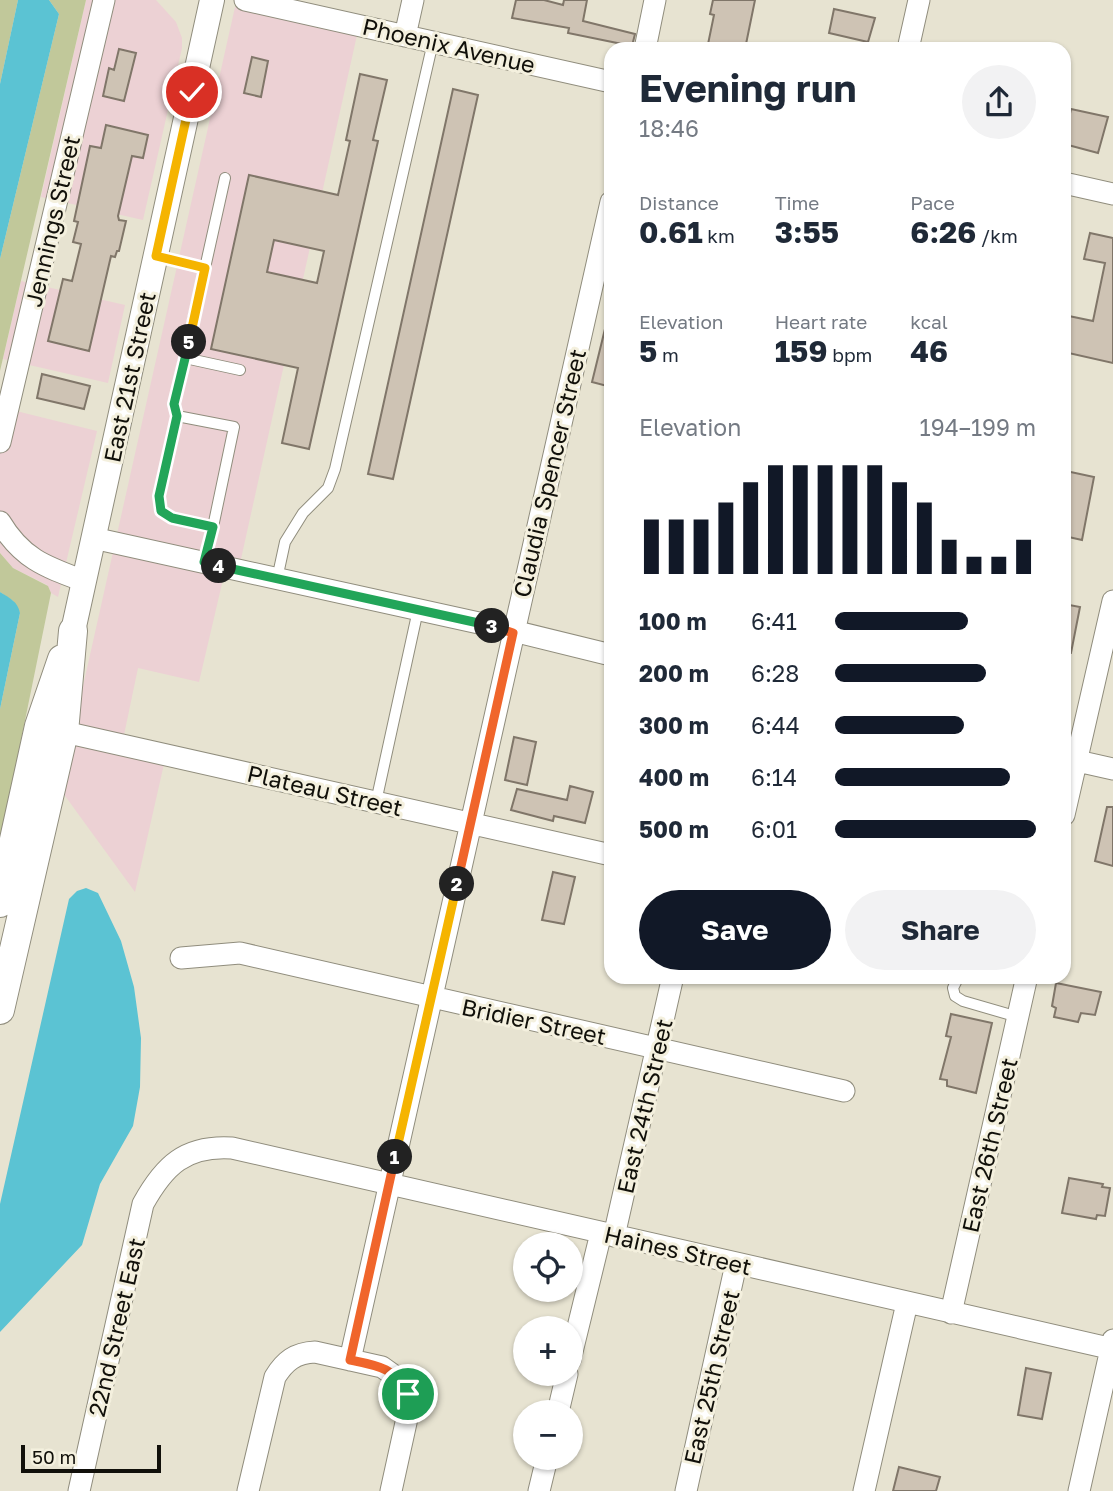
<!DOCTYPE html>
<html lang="en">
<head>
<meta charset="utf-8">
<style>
  body { margin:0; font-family:"Golos Text",sans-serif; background:#f2f2f3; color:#1f2937; height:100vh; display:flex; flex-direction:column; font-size:26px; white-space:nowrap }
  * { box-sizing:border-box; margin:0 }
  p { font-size:23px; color:#747a83 }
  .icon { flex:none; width:38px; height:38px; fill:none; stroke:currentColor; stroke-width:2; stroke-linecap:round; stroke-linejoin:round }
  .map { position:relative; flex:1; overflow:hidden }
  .panel { position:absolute; left:604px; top:42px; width:467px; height:942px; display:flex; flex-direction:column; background:#fff; border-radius:21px; box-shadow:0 2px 5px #0004 }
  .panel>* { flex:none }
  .fabs { position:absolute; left:513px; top:1232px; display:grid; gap:14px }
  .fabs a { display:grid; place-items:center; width:70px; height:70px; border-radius:50%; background:#fff; box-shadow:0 2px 5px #0004; font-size:35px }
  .scale { position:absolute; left:21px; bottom:18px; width:140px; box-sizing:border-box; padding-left:7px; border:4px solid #11100a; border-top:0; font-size:19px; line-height:24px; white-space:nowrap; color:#11100a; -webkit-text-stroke:5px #f4f0de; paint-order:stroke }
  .pin { position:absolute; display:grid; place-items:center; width:60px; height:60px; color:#fff; margin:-30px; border:4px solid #fff; border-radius:50%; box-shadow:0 2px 7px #0007 }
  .km { position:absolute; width:35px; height:35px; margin:-18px; border-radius:50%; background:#222; color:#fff; font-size:19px; line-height:35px; text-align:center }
  .round { display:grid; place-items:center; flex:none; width:74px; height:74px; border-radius:37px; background:#f2f2f3 }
  .summary { display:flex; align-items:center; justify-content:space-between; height:119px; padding:0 35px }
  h1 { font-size:38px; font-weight:700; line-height:52px }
  .metrics { display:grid; grid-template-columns:repeat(3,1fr); gap:10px; height:119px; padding:7px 35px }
  .metrics div { display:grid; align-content:center }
  .metrics b { font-size:30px; font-weight:700 }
  .metrics small { font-size:19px; font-weight:400 }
  .metrics p { font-size:19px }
  .chart { height:196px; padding:14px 35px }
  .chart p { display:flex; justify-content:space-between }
  .chart svg { width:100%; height:126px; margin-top:7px; stroke:#111827; stroke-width:6 }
  .cta { display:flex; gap:14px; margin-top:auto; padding:14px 35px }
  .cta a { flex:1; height:80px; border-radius:42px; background:#111827; color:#fff; font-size:28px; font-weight:700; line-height:80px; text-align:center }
  .cta a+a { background:#f2f2f3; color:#1f2937 }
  ul { padding:0 35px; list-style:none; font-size:23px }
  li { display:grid; grid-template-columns:112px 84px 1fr; align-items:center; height:52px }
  li i { height:18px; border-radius:9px; background:#111827 }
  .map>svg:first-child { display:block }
  .commercial { fill:#ecd1d4 }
  .green { fill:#c1c89a }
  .water { fill:#5bc3d3 }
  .building { fill:#cec3b4; stroke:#807669; stroke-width:2; fill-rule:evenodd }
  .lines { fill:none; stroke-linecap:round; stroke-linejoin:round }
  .service-casing { stroke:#908d7d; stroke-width:12 }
  .minor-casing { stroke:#908d7d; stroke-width:23 }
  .tertiary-casing { stroke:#908d7d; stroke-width:26 }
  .secondary-casing { stroke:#908d7d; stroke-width:30 }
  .service { stroke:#fff; stroke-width:10 }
  .minor { stroke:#fff; stroke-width:21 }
  .tertiary { stroke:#fff; stroke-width:24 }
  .secondary { stroke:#fff; stroke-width:28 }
  .split-1-casing { stroke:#fff; stroke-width:14 }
  .split-2-casing { stroke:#fff; stroke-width:14 }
  .split-3-casing { stroke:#fff; stroke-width:14 }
  .split-4-casing { stroke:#fff; stroke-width:14 }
  .split-5-casing { stroke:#fff; stroke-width:14 }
  .split-6-casing { stroke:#fff; stroke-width:14 }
  .split-1 { stroke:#f0652b; stroke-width:9 }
  .split-2 { stroke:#f5b400; stroke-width:9 }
  .split-3 { stroke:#f0652b; stroke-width:9 }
  .split-4 { stroke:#22a559; stroke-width:9 }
  .split-5 { stroke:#22a559; stroke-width:9 }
  .split-6 { stroke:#f5b400; stroke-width:9 }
  .labels { text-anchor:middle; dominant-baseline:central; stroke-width:6; stroke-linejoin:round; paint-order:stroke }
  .street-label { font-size:23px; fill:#11100a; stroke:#f4f0de }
</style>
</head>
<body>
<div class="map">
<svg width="1113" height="1491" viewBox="0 0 1113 1491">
  <rect width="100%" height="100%" fill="#e7e3d1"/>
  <path class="commercial" d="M86,0H156L176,22L182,38V48L143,220L41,197Z
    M235,7L357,35L241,559L228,558L199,682L138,668L120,754L164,764L135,892L60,789Z
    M21,281L125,305L108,383L3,359Z
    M0,407L97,431L58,597L51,593L47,585L13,568L0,553Z"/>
  <path class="green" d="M0,0H18L0,84Z
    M49,0H86L0,371V259L59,14Z
    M0,553L13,568L48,586L51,593L0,843V709L20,613L13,601L0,592Z"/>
  <path class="water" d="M18,0H49L59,14L0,259V84Z
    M0,592C10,598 18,602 20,613L0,709Z
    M86,888L98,893L121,941L134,987L141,1038L140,1087L133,1126L100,1184L82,1245L0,1332V1204L69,899L77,891Z"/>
  <path class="building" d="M516,0H544L563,5L564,0H587L583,21L635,34L632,46L568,33L569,28L512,18Z
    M713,0H755L745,49H707L714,15L710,14Z
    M834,9L875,18L868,42L829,33Z
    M119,49L136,53L124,101L103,96L109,68L114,70Z
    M252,57L268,61L261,97L244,93Z
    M360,74L387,80L373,140L378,141L309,449L282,443L298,368L211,349L249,175L338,195L350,141L346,140ZM274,240L324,251L317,283L267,272Z
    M453,89L478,95L393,479L368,474Z
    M1071,109L1108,117L1098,153L1068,145L1069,141L1064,140Z
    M106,125L148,135L143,158L132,156L118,216L119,220L126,221L119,251H117L115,257L111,256L89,351L48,341L63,279L72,281L81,244L73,242L78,222L74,221L90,146L101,148Z
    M1090,233L1113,238V363L1064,352V315L1093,321L1105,263L1084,259Z
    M605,329L611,330V387L592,382Z
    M42,374L90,386L84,409L37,398Z
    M1066,471L1094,477L1082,540L1064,536V484Z
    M1064,604L1080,607L1071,653L1064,652Z
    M514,737L536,742L527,785L505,780Z
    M570,786L593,792L585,823L554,816L553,821L511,810L517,789L567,800Z
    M1107,807H1113V866L1095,861Z
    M553,872L575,877L564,924L542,920Z
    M1056,983L1101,992L1095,1015L1081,1013L1078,1022L1054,1017L1056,1008L1052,1006Z
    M951,1014L992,1023L976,1093L947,1086V1080L940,1079L951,1037L946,1036Z
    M1069,1178L1103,1184L1102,1187L1110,1188L1105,1216L1097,1215L1096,1219L1062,1213Z
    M1026,1368L1051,1373L1042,1419L1018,1415Z
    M899,1467L940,1477L936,1491H893Z"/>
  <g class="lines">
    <defs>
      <path id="service" d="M156,256L205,268L225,178
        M185,358L240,370
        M177,416L234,427L213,527
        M204,562L213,527L172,518L161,511L159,496L177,416L174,404L205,268
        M277,579L285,542L303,513L328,488L335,469L433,42
        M376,802L418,610
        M959,976L953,988L955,996L963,1001L1018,1017"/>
      <path id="minor" d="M245,0L611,82
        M405,36L413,0
        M645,49L655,0
        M908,49L919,0
        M1064,183L1113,194
        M0,442L104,0
        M0,522C22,559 46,567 84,581
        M93,538L497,627L611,655
        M51,729L611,855
        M1064,758L1113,769
        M1064,815L1113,601
        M181,958L240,953L844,1091
        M614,1236L673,976
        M951,1313L1027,976
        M350,1360L611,202
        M570,1360L601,1233
        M558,1412L567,1374
        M79,1491L143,1204C164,1166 185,1145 232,1148L1113,1349
        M248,1491L275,1377C285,1361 295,1353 315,1352L382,1367L403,1382L408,1394L409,1409L391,1491
        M539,1491L547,1458
        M686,1491L736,1264
        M864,1491L907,1303
        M1079,1491L1113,1340"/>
      <path id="tertiary" d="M73,631L212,0"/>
      <path id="secondary" d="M0,903L39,726L62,659
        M0,1010L64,732L73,631"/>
    </defs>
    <use href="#service" class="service-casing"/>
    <use href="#minor" class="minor-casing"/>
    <use href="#tertiary" class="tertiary-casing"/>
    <use href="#secondary" class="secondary-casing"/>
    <use href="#service" class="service"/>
    <use href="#minor" class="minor"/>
    <use href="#tertiary" class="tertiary"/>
    <use href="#secondary" class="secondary"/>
  </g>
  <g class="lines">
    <defs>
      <path id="split-1" d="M395,1157L350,1360C375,1365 397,1368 408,1394"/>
      <path id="split-2" d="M395,1157L457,884"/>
      <path id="split-3" d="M457,884L513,633L492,626"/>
      <path id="split-4" d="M219,566L492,626"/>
      <path id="split-5" d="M189,342L174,404L177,416L159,496L161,511L172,518L213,527L204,562L219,566"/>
      <path id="split-6" d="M189,342L205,268L156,256L192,92"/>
    </defs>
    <use href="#split-1" class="split-1-casing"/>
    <use href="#split-2" class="split-2-casing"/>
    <use href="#split-3" class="split-3-casing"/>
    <use href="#split-4" class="split-4-casing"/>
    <use href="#split-5" class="split-5-casing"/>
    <use href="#split-6" class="split-6-casing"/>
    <use href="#split-1" class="split-1"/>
    <use href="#split-2" class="split-2"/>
    <use href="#split-3" class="split-3"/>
    <use href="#split-4" class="split-4"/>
    <use href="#split-5" class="split-5"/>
    <use href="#split-6" class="split-6"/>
  </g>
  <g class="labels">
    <g class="street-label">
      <text transform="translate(449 45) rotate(13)">Phoenix Avenue</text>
      <text transform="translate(52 221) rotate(-77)">Jennings Street</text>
      <text transform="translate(129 377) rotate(-78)">East 21st Street</text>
      <text transform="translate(549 473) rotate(-77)">Claudia Spencer Street</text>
      <text transform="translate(325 790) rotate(13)">Plateau Street</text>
      <text transform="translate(534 1021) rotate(12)">Bridier Street</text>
      <text transform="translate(644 1106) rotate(-77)">East 24th Street</text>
      <text transform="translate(989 1145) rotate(-77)">East 26th Street</text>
      <text transform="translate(678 1250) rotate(13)">Haines Street</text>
      <text transform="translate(116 1327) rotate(-77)">22nd Street East</text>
      <text transform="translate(711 1377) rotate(-77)">East 25th Street</text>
    </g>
  </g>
</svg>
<div class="fabs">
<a><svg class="icon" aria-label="locate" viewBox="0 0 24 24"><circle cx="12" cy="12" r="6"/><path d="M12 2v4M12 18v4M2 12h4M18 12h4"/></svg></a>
<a>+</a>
<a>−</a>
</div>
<div class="scale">50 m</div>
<div class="pin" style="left:408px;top:1394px;background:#1e9e55"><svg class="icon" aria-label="arrive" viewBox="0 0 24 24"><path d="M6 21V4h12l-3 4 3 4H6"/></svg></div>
<div class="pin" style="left:192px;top:92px;background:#d93025"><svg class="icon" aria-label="check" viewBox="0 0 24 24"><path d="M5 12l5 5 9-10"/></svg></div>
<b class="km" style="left:395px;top:1157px">1</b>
<b class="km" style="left:457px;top:884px">2</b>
<b class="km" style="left:492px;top:626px">3</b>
<b class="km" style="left:219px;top:566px">4</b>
<b class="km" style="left:189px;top:342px">5</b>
<section class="panel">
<div class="summary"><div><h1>Evening run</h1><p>18:46</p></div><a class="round"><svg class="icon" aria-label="share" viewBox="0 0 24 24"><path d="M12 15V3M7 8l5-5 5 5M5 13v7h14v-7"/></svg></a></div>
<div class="metrics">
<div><p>Distance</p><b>0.61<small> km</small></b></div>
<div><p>Time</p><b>3:55</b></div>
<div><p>Pace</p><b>6:26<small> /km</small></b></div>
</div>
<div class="metrics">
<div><p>Elevation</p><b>5<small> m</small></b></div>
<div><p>Heart rate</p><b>159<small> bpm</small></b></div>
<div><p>kcal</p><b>46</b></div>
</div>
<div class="chart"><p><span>Elevation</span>194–199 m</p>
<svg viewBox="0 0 160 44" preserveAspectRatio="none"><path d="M5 44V25M15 44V25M25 44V25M35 44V19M45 44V12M55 44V6M65 44V6M75 44V6M85 44V6M95 44V6M105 44V12M115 44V19M125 44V32M135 44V38M145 44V38M155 44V32"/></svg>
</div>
<ul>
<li><b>100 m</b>6:41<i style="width:66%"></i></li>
<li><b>200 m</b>6:28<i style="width:75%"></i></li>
<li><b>300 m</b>6:44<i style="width:64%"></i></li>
<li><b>400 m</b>6:14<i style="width:87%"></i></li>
<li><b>500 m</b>6:01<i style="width:100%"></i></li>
</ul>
<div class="cta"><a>Save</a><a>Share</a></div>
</section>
</div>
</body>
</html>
